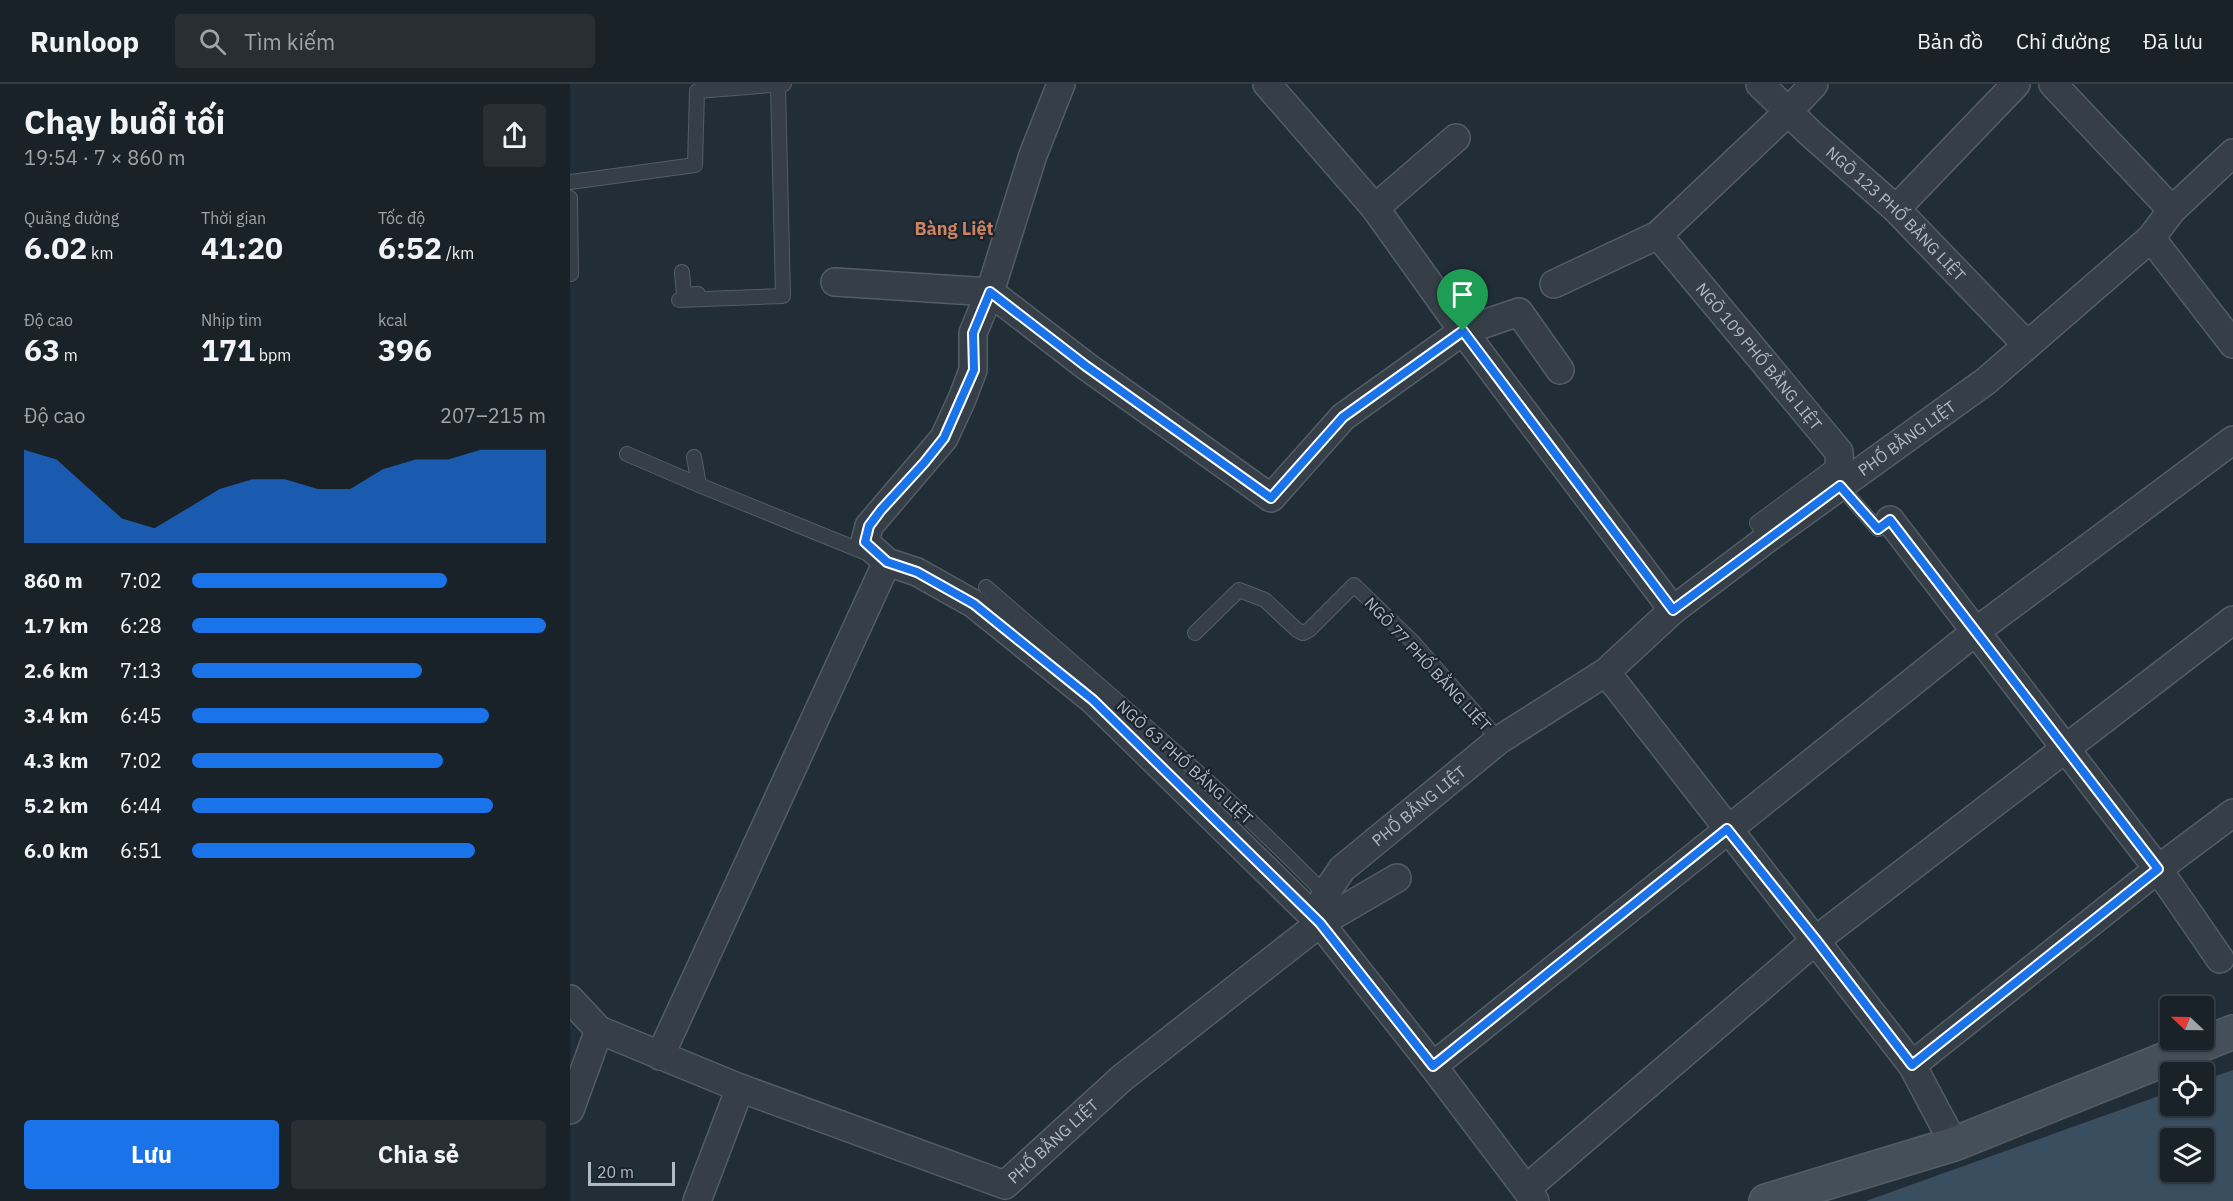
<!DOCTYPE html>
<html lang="vi">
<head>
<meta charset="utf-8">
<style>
  body { margin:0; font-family:"IBM Plex Sans",sans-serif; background:#272f35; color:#f1f3f6; height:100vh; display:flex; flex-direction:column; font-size:22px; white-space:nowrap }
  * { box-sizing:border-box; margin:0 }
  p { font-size:20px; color:#9fa4a8 }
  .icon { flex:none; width:33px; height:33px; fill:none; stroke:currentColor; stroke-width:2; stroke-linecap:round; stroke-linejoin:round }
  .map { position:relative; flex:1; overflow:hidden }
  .drawer { display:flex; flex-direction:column; background:#1a2229; width:570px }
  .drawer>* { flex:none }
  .needle { width:39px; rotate:292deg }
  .fabs { position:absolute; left:1590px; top:912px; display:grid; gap:12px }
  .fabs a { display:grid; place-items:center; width:54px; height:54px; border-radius:6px; background:#1a2229; box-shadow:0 2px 4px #0004,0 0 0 2px #383f46; font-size:30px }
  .scale { position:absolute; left:18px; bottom:15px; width:87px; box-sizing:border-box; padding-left:6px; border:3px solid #b0bac4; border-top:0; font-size:16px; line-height:21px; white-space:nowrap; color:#b0bac4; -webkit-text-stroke:4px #1b242c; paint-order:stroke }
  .pin { position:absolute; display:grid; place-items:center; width:51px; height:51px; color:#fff; margin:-62px -26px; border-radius:50% 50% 50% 0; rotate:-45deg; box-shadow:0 0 6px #0007 }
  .pin .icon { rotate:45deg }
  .round { display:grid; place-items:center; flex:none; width:63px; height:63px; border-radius:6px; background:#272f35 }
  .headline { display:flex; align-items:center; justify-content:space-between; height:102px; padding:0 24px }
  h1 { font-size:33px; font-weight:700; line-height:45px }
  .metrics { display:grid; grid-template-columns:repeat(3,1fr); gap:9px; height:102px; padding:6px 24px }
  .metrics div { display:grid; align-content:center }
  .metrics b { font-size:30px; font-weight:700 }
  .metrics small { font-size:16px; font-weight:400 }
  .metrics p { font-size:16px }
  .chart { height:168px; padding:12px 24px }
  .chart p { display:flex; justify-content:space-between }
  .chart svg { width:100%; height:108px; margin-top:6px; fill:#1a73e8; opacity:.7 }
  .button { display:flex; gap:12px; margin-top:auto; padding:12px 24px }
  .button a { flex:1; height:69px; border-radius:6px; background:#1a73e8; color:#fff; font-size:24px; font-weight:700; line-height:69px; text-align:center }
  .button a+a { background:#272f35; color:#f1f3f6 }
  ul { padding:0 24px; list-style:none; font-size:20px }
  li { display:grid; grid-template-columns:96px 72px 1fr; align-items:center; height:45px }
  li i { height:15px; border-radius:8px; background:#1a73e8 }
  header { display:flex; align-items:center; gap:36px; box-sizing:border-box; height:84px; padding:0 30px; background:#1a2229; border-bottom:2px solid #383f46 }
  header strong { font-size:28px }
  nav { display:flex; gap:33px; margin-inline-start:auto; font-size:21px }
  .search { width:420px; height:54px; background:#272f35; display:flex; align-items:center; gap:15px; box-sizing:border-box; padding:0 21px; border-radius:6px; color:#9fa4a8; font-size:22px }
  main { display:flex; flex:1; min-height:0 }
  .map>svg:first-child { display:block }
  .water { fill:#394e5f; fill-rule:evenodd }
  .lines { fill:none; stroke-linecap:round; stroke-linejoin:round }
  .lane-casing { stroke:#535d65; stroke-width:16 }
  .street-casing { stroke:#535d65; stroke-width:30 }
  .secondary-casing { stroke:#535d65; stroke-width:36 }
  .lane { stroke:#363f47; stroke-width:14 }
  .street { stroke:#363f47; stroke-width:27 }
  .secondary { stroke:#444f5a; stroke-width:33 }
  .route-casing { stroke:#fff; stroke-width:12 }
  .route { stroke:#1a73e8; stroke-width:8 }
  .labels { text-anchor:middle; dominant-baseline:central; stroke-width:4.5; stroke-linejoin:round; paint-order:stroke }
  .street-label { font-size:16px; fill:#b0bac4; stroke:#1b242c }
  .neighbourhood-label { font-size:18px; font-weight:bold; fill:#cb8364; stroke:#1b242c }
</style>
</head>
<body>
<header>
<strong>Runloop</strong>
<div class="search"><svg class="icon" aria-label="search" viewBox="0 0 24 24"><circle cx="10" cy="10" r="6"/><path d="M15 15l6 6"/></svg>Tìm kiếm</div>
<nav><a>Bản đồ</a><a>Chỉ đường</a><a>Đã lưu</a></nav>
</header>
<main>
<section class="drawer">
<div class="headline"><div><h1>Chạy buổi tối</h1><p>19:54 · 7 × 860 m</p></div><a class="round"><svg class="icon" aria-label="share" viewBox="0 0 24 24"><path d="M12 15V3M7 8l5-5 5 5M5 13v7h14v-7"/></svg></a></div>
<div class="metrics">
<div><p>Quãng đường</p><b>6.02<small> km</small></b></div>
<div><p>Thời gian</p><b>41:20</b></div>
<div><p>Tốc độ</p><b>6:52<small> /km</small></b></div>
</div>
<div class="metrics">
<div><p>Độ cao</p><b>63<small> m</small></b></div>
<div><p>Nhịp tim</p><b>171<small> bpm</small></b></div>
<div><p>kcal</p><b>396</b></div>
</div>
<div class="chart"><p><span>Độ cao</span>207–215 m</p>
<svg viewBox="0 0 160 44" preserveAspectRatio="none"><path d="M0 44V6L10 10L20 22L30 34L40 38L50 30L60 22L70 18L80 18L90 22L100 22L110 14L120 10L130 10L140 6L150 6L160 6V44z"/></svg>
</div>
<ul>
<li><b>860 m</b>7:02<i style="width:72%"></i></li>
<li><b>1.7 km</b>6:28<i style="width:100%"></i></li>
<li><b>2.6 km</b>7:13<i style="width:65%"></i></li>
<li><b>3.4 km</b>6:45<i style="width:84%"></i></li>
<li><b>4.3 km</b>7:02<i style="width:71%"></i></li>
<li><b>5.2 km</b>6:44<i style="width:85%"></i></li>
<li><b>6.0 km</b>6:51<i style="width:80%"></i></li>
</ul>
<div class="button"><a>Lưu</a><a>Chia sẻ</a></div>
</section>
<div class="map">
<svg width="1663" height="1117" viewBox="0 0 1663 1117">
  <rect width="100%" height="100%" fill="#222e37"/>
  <path class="water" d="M1663,986V1117H1296L1600,1008V1022H1634V996ZM1600,1054H1634V1088H1600Z"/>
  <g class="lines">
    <defs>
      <path id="lane" d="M0,98L125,81L127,7L214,0
        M0,114L1,190
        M112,188L114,211L128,210
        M109,216L213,212L208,2
        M57,370L129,401L299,470
        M124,373L129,401
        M1270,402L1308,445L1320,436
        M1198,454L1187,439L1269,378
        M416,503C531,603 649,701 755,810
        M625,549L669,506L695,516L727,546L733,549L739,546L784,501L843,558L929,656"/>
      <g id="street">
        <path d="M697,0L805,124L893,247L1103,526"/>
        <path id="s1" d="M1190,0L1240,49L1326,125L1457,261"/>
        <path d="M1483,0L1602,126"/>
        <path d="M805,124L886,54"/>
        <path d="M1326,125L1446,0"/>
        <path id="s2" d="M1088,151L1269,368L1270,402"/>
        <path d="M1581,154L1663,260"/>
        <path d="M265,198L420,208"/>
        <path d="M984,200L1088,151L1218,28L1244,0"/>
        <path d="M420,208L516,282L701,414L773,333L893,247L949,228L990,286"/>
        <path d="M1320,436L1588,785L1650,875"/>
        <path d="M317,478L295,458L299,442L374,354L392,315L403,286V249L420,208L463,71L491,0"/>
        <path d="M1036,588L1342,981L1384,1060"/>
        <path id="s3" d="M750,839L755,810L772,785L929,656L1036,588L1103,526L1198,454L1416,297L1581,154L1602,126L1663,69"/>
        <path id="s4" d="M0,915L29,946L170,1004L435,1101L552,994L695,882L750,839L827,794"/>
        <path d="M90,972L317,478L347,488L404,520L523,616L750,839L863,982L965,1117"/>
        <path d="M1342,981L1588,785L1663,729"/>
        <path d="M863,982L1405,548L1663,356"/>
        <path d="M0,1026L29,946"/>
        <path d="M957,1104L1246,856L1663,536"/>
        <path d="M127,1117L170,1004"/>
      </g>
      <path id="secondary" d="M1196,1117L1384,1060L1663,948"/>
    </defs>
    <use href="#lane" class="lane-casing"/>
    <use href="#street" class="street-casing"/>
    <use href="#secondary" class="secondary-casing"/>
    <use href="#lane" class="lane"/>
    <use href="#street" class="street"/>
    <use href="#secondary" class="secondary"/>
  </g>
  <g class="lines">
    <defs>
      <path id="route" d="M420,208L516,282L701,414L773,333L893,247L1103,526L1270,402L1308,445L1320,436L1588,785L1342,981L1246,856L1157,745L863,982L750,839L523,616L404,520L347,488L317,478L295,458L299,442L311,426L354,379L374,354L404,286L403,249Z"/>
    </defs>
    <use href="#route" class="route-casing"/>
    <use href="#route" class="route"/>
  </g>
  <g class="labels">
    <g class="street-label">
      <text stroke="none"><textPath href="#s1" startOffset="188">NGÕ 123 PHỐ BẰNG LIỆT</textPath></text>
      <text stroke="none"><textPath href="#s2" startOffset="158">NGÕ 109 PHỐ BẰNG LIỆT</textPath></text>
      <text stroke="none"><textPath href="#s3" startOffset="771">PHỐ BẰNG LIỆT</textPath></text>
      <text transform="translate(858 580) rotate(47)">NGÕ 77 PHỐ BẰNG LIỆT</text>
      <text transform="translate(615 678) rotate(42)">NGÕ 63 PHỐ BẰNG LIỆT</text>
      <text stroke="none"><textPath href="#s3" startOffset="159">PHỐ BẰNG LIỆT</textPath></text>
      <text stroke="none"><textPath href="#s4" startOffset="542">PHỐ BẰNG LIỆT</textPath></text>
    </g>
    <g class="neighbourhood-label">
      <text x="384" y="144">Bàng Liệt</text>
    </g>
  </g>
</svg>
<div class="fabs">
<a><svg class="needle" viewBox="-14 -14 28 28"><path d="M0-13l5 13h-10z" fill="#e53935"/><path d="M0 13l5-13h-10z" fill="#9fa4a8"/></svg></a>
<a><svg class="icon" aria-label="locate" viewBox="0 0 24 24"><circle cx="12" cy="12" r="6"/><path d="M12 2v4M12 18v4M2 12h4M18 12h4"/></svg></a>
<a><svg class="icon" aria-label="layers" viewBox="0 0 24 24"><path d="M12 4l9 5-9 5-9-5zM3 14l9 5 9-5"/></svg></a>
</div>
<div class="scale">20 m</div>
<div class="pin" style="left:893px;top:247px;background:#1e9e55"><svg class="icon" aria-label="arrive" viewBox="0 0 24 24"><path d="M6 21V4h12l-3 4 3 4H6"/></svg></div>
</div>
</main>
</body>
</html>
